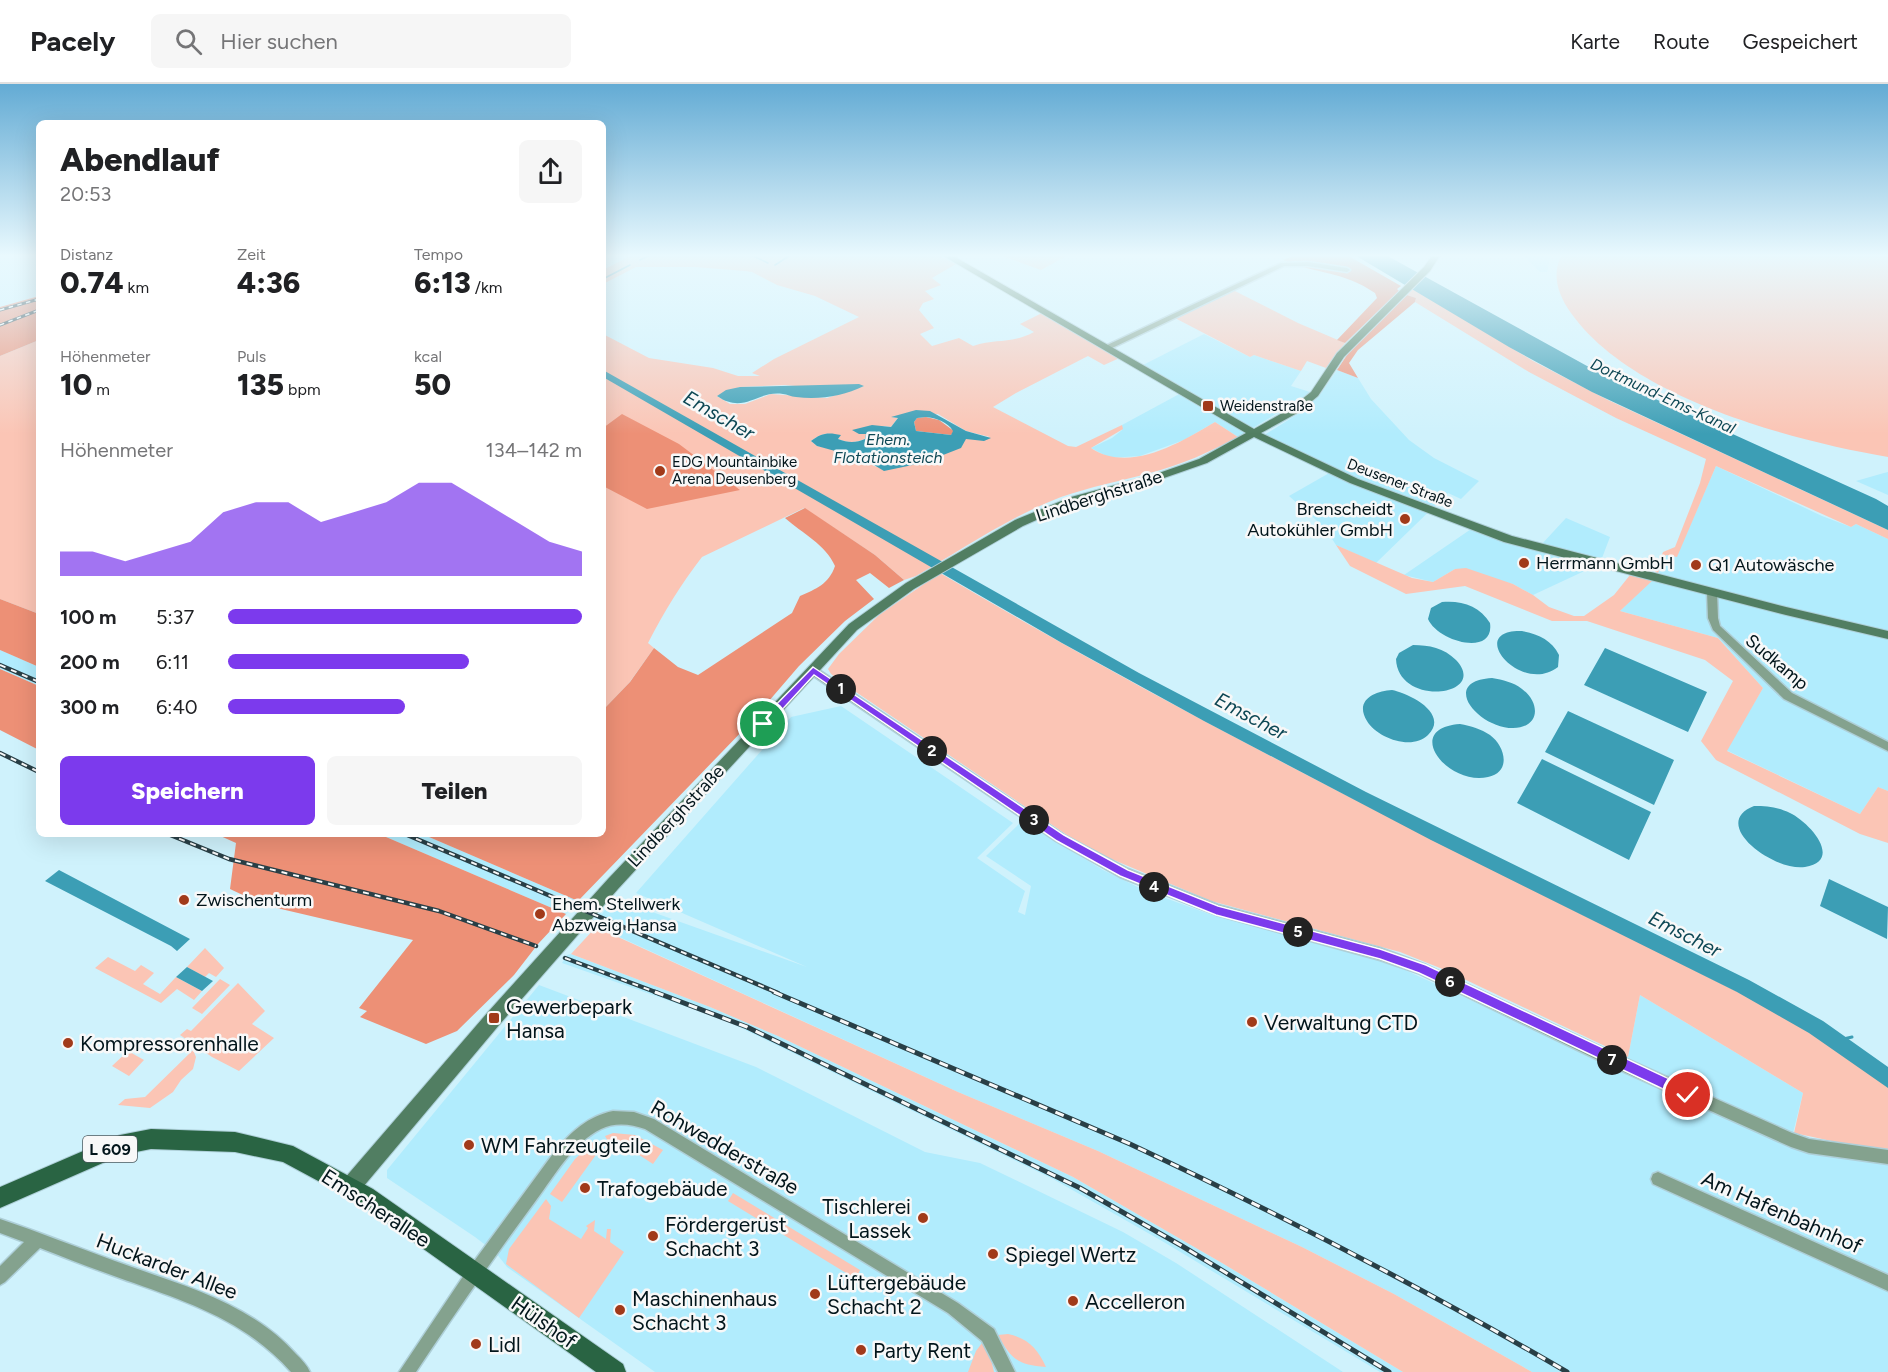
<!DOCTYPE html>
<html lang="de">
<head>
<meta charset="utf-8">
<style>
  body { margin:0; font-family:Figtree,sans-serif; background:#f6f6f6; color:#202124; height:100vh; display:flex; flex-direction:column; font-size:22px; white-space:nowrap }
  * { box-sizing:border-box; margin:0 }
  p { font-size:20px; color:#757577 }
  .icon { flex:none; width:33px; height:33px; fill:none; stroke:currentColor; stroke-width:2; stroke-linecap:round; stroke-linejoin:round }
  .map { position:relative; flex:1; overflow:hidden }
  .side { position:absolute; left:36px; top:36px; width:570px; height:717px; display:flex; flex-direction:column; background:#fff; border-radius:9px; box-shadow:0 6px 24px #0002 }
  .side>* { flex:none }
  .pin { position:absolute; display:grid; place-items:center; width:51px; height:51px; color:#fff; margin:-26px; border:3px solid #fff; border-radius:50%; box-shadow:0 2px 6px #0007 }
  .km { position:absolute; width:30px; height:30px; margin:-15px; border-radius:50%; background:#222; color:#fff; font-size:16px; line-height:30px; text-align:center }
  .round { display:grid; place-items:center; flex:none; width:63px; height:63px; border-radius:9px; background:#f6f6f6 }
  .overview { display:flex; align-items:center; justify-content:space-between; height:102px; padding:0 24px }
  h1 { font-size:33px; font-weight:800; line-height:45px }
  .figures { display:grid; grid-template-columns:repeat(3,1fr); gap:9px; height:102px; padding:6px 24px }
  .figures div { display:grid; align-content:center }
  .figures b { font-size:30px; font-weight:800 }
  .figures small { font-size:16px; font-weight:400 }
  .figures p { font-size:16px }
  .chart { height:168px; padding:12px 24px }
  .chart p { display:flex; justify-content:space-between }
  .chart svg { width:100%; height:108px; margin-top:6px; fill:#7c3aed; opacity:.7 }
  .cta { display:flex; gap:12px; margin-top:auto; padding:12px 24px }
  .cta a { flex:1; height:69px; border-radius:9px; background:#7c3aed; color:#fff; font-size:24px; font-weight:800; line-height:69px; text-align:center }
  .cta a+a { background:#f6f6f6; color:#202124 }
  ul { padding:0 24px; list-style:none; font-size:20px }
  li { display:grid; grid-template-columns:96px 72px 1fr; align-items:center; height:45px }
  li i { height:15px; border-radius:8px; background:#7c3aed }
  header { display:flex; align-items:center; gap:36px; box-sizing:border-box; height:84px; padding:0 30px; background:#fff; border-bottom:2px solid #e0e0e0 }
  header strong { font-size:28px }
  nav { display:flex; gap:33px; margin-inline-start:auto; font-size:21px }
  .search { width:420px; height:54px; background:#f6f6f6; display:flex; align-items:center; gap:15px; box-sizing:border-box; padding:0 21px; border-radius:9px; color:#757577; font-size:22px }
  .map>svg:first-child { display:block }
  .built { fill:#b1ecfd }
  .green { fill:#fbc5b5; fill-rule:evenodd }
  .forest { fill:#ed9076 }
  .water { fill:#3c9eb5; fill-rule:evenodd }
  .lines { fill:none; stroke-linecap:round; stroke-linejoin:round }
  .stream-far1 { stroke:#3c9eb5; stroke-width:1.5 }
  .stream { stroke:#3c9eb5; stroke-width:3 }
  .river { fill:#3c9eb5; fill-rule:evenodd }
  .street-casing { stroke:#aecfd8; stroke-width:3 }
  .secondary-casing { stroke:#aecfd8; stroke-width:2 }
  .primary-casing { stroke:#aecfd8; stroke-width:2 }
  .street { fill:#84a28e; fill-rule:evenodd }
  .secondary { fill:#517e62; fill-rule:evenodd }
  .primary { fill:#296443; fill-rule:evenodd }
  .rail-far2-casing { stroke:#293f46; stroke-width:3 }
  .rail-far1-casing { stroke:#293f46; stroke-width:4.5 }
  .rail-casing { stroke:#293f46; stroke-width:5 }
  .rail-far2 { stroke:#f8f8f8; stroke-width:1.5; stroke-dasharray:4.5; stroke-linecap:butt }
  .rail-far1 { stroke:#f8f8f8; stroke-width:2; stroke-dasharray:6; stroke-linecap:butt }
  .rail { stroke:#f8f8f8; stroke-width:3; stroke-dasharray:9; stroke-linecap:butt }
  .route { fill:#7c3aed; stroke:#fff; stroke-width:1.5 }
  .poi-dot { fill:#a13a1a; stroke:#f8f8f8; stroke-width:2 }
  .labels { text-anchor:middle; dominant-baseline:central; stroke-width:5; stroke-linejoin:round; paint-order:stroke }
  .far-poi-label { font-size:15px; fill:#02151b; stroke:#f8f8f8; text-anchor:start }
  .far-street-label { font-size:15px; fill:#02151b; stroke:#f8f8f8 }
  .far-water-label { font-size:16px; font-style:italic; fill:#0d4754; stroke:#f8f8f8 }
  .shield { fill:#f8f8f8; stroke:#4c595d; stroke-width:1.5 }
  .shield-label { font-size:16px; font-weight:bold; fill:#02151b }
  .street-label { font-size:18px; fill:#02151b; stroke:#f8f8f8 }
  .poi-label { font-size:18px; fill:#02151b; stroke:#f8f8f8; text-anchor:start }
  .water-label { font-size:20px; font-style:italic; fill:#0d4754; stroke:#f8f8f8 }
  .near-poi-label { font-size:21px; fill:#02151b; stroke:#f8f8f8; text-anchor:start }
  .near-street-label { font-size:21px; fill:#02151b; stroke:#f8f8f8 }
</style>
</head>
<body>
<header>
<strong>Pacely</strong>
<div class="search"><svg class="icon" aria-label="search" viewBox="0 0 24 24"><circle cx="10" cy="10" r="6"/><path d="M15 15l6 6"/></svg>Hier suchen</div>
<nav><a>Karte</a><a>Route</a><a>Gespeichert</a></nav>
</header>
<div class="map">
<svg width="1888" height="1288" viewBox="0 0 1888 1288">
  <rect width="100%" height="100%" fill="#cff2fc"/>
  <path class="built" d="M1521,170H1551L1547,188H1540Z
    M1204,250L1250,273L1254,271L1301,287L1291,302L1310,308L1309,310L1238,353L1215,338L1184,356L1140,372L1110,374L1091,364L1112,354L1122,346V341L1183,308L1141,282Z
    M1337,286L1358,294L1371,315L1409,356L1434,374L1479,397L1461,415L1448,409L1376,479L1336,461L1325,444L1289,412L1331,388L1261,353L1301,328L1321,309Z
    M1716,382L1822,432L1851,443L1856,440L1888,455V707L1878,703L1860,730L1726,666L1763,604L1718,554L1620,527L1658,489L1666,471L1682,460Z
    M1888,388V411L1856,397L1884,389Z
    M1566,434L1610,453L1602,474L1593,483L1533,511L1513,500L1455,485L1433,498L1404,491L1477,441L1541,461Z
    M0,566L39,583V602L0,585Z
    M841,622L1013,739L977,774L1025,807L1018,828L1025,831L1031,802L986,772L1022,737L1103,786L1146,807L1212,831L1373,874L1405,886L1610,980L1628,973L1640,911L1803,1009L1791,1057L1888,1073V1288H1532L1394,1210L1302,1163L1098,1067L958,1008L591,840L600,829L602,830L613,814L807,883L636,809L791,633Z
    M379,750H422L578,817L566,830Z
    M571,870L710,923L778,952L1073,1093L1222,1179L1403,1288H1380L1162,1157L1053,1095L727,937L562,879L567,871Z
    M539,901L756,983L925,1068L980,1079L1123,1148L1176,1179L1343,1288H655L507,1183L496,1169L475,1153L387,1094V1086Z"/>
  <path class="green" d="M634,170H935L956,180L932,194L941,201L925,207L934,215L923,219L919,226L934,244L920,250L932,262L959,254L973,262C997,254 1009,261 1034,248L1020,240L1046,227L1124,272L1104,281L1088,272L1016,309L993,323L1068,362L1076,363L1122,341L1123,345L1091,364C1130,390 1181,358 1215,338L1238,353C1210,368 1181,381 1150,389C1120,397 1090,403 1061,413C1009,433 964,464 916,492L904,496L875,471L804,424L702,473C681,500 664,528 648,559L654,564L629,599L603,626V250L649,274L713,284L738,292H760L752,289L774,275L859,233L815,212L777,201L752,188L745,187L695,183H636L603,200V186ZM785,301L805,303L864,302L827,314L771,310L745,320H730L717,312L740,303ZM938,330L966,347L990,353C981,358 975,353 966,355C955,357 936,368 929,376L877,383L836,366L817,362L811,357C821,349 828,348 840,352L838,355C848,359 855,359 865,355L866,350L884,342L891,343L898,334L892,333Z
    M996,170H1070L1041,186Z
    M1562,170H1888V373C1790,356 1631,314 1571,229C1558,211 1551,191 1562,170Z
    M1229,204L1298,239L1345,259L1326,284L1307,277L1301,287L1254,271L1250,273L1171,232Z
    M1413,205L1533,277L1608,316L1888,446V455L1856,440L1851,443L1716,382L1677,473L1666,471L1658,489L1655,488L1663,468L1675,463L1700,399L1706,375L1616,334L1529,288L1415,218L1416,214L1407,211Z
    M39,256V530L0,515V272Z
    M1336,461L1412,494L1433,498L1455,485L1466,484L1513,500L1533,511L1549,523L1574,532H1584L1614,511L1630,491L1652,497L1620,527L1718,554L1763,604L1727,667L1860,730L1878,703L1888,707V759L1860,750L1716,676L1701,657L1733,597L1705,576L1587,537H1552L1465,502L1406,510L1350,482Z
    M940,489C1211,649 1493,786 1774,926L1846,972L1854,973L1888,999V1065L1841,1059L1794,1049L1803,1009L1640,911L1628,973L1445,886L1400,868L1211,817L1109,774L1067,751L850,604L831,590L828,585L839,570L879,531Z
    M596,843L958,1008L1098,1067L1302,1163L1394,1210L1532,1288H1403L1222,1179L1073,1093L778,952L710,923L571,870Z
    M205,864L224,884L216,893L209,889L205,893L187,883Z
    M108,873L135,887L141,881L154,889L143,900L160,910L176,893L202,907L194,916L177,905L161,919L95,884Z
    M220,895L230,901L202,930L192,924Z
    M238,899L265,927L252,940L274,954L239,987L212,973L180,951L187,945L191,947Z
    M193,966L196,973L193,985L181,996L173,1008L150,1024L118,1021L125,1015L145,1013Z
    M128,967L144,976L129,992L112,982Z
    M613,1049L635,1051L663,1066L653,1080L616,1056L609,1066L610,1061L605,1052Z
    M595,1056L598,1068L562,1118L550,1110L575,1075Z
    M733,1109L860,1186L856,1195L728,1117Z
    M546,1115L551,1122L549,1135L581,1155L588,1144L586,1142L595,1136L594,1147L606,1155L607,1145H611L610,1158L624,1168L579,1234L506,1180L509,1165Z
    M1008,1250C1028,1254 1038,1265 1046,1283C1018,1281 1011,1275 998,1251Z
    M982,1259L990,1271L994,1288H968L976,1267Z"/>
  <path class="forest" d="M1297,170H1345L1401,202L1397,205L1399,207L1345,259L1337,256L1377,214L1375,209C1343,187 1316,190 1283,176Z
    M1407,211L1416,214L1415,218L1358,266L1349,279L1358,294L1337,286L1349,268Z
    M39,212V256L0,272V223Z
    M622,330L679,360L740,406L647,425L603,402V344Z
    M926,333L939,336L954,347L951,351L916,347L914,338L917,334Z
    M805,424L875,471L904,496L889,504L870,489L856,496L874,515L845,537L799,582L749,640L578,817L422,750H603V626L630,598L654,564L678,583L698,591L792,529L800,512C816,505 829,500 835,482C826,461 802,449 785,434Z
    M0,515L39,530V583L0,566Z
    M0,585L39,602V666L0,646Z
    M216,750H379L566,830L538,860L514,891L457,947L426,960L360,933L367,927L359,924L413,856L264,821L230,805L236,759Z"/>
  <path class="water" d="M1353,170H1384L1607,293L1876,415L1888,422V446L1592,308L1509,263Z
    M859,300L864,302C843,312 820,316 796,313C791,313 787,310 783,310C756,306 745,331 717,312L726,306L740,303Z
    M916,326L930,327L966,347L991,354L984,357L966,355L961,364L938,373L933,371L922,379L884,387L869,378L861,380L846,370L817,362L811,357C821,349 828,348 841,351L838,355C848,359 856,359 865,355L866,350H859L852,346L872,341L891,343L898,334L891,333ZM926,333C936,334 948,338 953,347L951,351L916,347L914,338L917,334Z
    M1442,518C1461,516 1480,522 1490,539C1495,573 1438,558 1428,535L1431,524Z
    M1522,547C1538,550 1552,556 1559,571L1558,583C1521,612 1464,545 1522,547Z
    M1413,561C1429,561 1444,564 1456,576C1490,612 1398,624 1396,575L1399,569Z
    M1605,564L1707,608L1688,648L1584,601Z
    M1492,594C1503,596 1513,598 1522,605C1541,619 1540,644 1513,644C1478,644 1439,597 1492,594Z
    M1392,606C1408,609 1450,629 1428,651C1412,667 1377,654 1367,637C1354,616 1375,607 1392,606Z
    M1568,627L1674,676L1654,721L1545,668Z
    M1460,640C1471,642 1481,645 1490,651C1505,662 1512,688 1488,693C1447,702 1402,644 1460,640Z
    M1542,675L1651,728L1629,776L1517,719Z
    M1754,722C1767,722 1778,723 1790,729C1809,738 1844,776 1805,783C1775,788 1708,740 1754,722Z
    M59,786L190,855L177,867L171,862L45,797Z
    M1829,795L1888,823L1887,855L1820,822Z
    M187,883L213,897L202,907L176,893Z"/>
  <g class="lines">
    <path class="stream-far1" d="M749,170L768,179
      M640,176L652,170
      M775,181L792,170
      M603,195L630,181"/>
    <path class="stream" d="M1835,957L1852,953"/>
    <path class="river" d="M603,286L1139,589L1366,708L1749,896L1823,937L1888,983V1004L1809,949L1737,908L1431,756L1204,637L1062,559L603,293Z"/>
    <defs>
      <path id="street" d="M1308,178L1347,184L1350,186L1347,188L1308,182H1284L1110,265L1103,263L1281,179Z
        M1712,505L1717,508L1718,534L1720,542L1792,609L1888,658V667L1784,615L1713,546L1708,534L1707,508Z
        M813,582L1064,751L1128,785L1218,821L1380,864L1426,881L1616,970L1792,1049L1809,1055L1888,1066V1080L1809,1069L1791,1063L1606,980L1418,889L1380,876L1217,831L1120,793L1056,757L809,589L808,586Z
        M613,1027L634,1028L654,1035L958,1219L994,1245L1015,1288H998L982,1257L948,1229L645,1045C631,1040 615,1038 601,1045C573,1059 555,1091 537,1115C495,1172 455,1229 416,1288H399L464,1191L555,1067C571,1048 588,1032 613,1027Z
        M1658,1088L1888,1191V1207L1653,1100L1651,1095L1653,1090Z
        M0,1135C39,1148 76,1163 115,1177C178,1200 250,1218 296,1270C302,1276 307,1281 310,1288H291C246,1237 188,1218 125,1196C97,1186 68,1175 40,1164L5,1198L0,1201V1182L24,1158L0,1149Z"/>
      <path id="secondary" d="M940,170H950L1254,345L1291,324L1311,308L1337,269L1424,183L1433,170H1441L1430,187L1344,273L1318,312L1299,328L1261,349L1358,395L1512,452L1786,523L1888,547V555L1786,531L1504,458L1350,399L1254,353L1207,379L1164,394L1079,417L1023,442L914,505L857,546L618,805L500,940L358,1109L351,1111L344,1109L342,1102L344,1095L488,928L608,795L849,540L906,499L1015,436L1071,413L1156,390L1199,375L1246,349Z"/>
      <path id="primary" d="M151,1045L235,1048L293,1062L373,1105L623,1280L626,1288H596L359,1119L283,1078L235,1068L151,1065L121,1071L0,1124V1103L120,1051Z"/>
    </defs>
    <use href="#street" class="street-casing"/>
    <use href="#secondary" class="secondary-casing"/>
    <use href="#primary" class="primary-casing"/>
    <use href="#street" class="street"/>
    <use href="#secondary" class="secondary"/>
    <use href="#primary" class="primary"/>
    <defs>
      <path id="rail-far2" d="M0,226L39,215
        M0,241L39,226"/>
      <path id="rail-far1" d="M0,581L39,598
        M0,669L39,688
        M168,750L229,775L439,827L536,862
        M405,750L778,909
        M565,874L658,909"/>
      <path id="rail" d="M655,908L747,943L1080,1104L1182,1162L1389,1288
        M774,908L1130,1060C1279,1130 1425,1205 1567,1288"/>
    </defs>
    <use href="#rail-far2" class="rail-far2-casing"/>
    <use href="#rail-far1" class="rail-far1-casing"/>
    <use href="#rail" class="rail-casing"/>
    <use href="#rail-far2" class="rail-far2"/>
    <use href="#rail-far1" class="rail-far1"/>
    <use href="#rail" class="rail"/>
  </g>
  <linearGradient id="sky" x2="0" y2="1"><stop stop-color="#63abd4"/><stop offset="0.49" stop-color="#e9f9fe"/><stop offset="1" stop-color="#e9f9fe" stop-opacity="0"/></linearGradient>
  <rect width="1888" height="350" fill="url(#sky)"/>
  <path class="route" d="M813,583L1064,751L1128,786L1218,822L1380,865L1426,881L1693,1006L1695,1011L1693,1015L1688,1017L1684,1015L1419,889L1380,875L1216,831L1120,792L1057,757L814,591L767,642H760V637Z"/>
  <g class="poi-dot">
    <rect x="1202" y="316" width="12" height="12" rx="3"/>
    <circle cx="660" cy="387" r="6"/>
    <circle cx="1405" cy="435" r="6"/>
    <circle cx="1524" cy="479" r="6"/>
    <circle cx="1696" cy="481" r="6"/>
    <circle cx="184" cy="816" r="6"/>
    <circle cx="540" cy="830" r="6"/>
    <rect x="488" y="928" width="12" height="12" rx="3"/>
    <circle cx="1252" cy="938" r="6"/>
    <circle cx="68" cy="959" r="6"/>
    <circle cx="469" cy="1061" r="6"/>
    <circle cx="585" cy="1104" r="6"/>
    <circle cx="923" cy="1134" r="6"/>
    <circle cx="653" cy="1152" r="6"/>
    <circle cx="993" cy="1170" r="6"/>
    <circle cx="815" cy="1210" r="6"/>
    <circle cx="1073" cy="1217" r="6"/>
    <circle cx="620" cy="1226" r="6"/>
    <circle cx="476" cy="1260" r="6"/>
    <circle cx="861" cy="1266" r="6"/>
  </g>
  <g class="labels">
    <g class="far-poi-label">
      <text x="1220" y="322">Weidenstraße</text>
      <text x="672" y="378">EDG Mountainbike<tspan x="672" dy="17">Arena Deusenberg</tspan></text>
    </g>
    <g class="far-street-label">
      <text transform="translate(1400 399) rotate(21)">Deusener Straße</text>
    </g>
    <g class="far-water-label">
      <text transform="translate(1663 312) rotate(25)">Dortmund-Ems-Kanal</text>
      <text x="888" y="355">Ehem.<tspan x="888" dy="18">Flotationsteich</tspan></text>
    </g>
    <rect class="shield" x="83" y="1052" width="54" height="26" rx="4.5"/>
    <g class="shield-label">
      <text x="110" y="1065">L 609</text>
    </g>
    <g class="street-label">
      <text transform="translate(1099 412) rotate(-18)">Lindberghstraße</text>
      <text transform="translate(1777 578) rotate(40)">Sudkamp</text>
      <text transform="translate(676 732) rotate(-47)">Lindberghstraße</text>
    </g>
    <g class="poi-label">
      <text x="1393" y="425" text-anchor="end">Brenscheidt<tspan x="1393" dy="21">Autokühler GmbH</tspan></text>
      <text x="1536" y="479">Herrmann GmbH</text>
      <text x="1708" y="481">Q1 Autowäsche</text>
      <text x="196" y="816">Zwischenturm</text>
      <text x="552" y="820">Ehem. Stellwerk<tspan x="552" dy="21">Abzweig Hansa</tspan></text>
    </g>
    <g class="water-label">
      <text transform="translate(719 331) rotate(30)">Emscher</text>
      <text transform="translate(1251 632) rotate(28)">Emscher</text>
      <text transform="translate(1685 850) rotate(27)">Emscher</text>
    </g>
    <g class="near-poi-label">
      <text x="506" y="922">Gewerbepark<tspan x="506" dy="24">Hansa</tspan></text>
      <text x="1264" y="938">Verwaltung CTD</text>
      <text x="80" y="959">Kompressorenhalle</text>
      <text x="481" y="1061">WM Fahrzeugteile</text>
      <text x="597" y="1104">Trafogebäude</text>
      <text x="911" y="1122" text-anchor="end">Tischlerei<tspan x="911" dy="24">Lassek</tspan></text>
      <text x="665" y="1140">Fördergerüst<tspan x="665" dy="24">Schacht 3</tspan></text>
      <text x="1005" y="1170">Spiegel Wertz</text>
      <text x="827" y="1198">Lüftergebäude<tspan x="827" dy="24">Schacht 2</tspan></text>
      <text x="632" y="1214">Maschinenhaus<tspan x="632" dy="24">Schacht 3</tspan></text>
      <text x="1085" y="1217">Accelleron</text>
      <text x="488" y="1260">Lidl</text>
      <text x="873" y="1266">Party Rent</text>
    </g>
    <g class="near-street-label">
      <text transform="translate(725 1063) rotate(30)">Rohwedderstraße</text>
      <text transform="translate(376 1124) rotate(33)">Emscherallee</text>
      <text transform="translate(1782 1128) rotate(24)">Am Hafenbahnhof</text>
      <text transform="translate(167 1182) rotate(21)">Huckarder Allee</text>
      <text transform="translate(544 1238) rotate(35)">Hülshof</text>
    </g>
  </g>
</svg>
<div class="pin" style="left:763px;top:640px;background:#1e9e55"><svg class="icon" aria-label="arrive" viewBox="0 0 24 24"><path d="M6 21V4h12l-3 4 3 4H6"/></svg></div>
<div class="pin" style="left:1688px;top:1011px;background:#d93025"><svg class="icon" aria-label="check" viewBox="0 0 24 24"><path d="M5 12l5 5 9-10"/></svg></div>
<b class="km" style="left:841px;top:605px">1</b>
<b class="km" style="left:932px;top:667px">2</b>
<b class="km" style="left:1034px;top:736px">3</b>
<b class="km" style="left:1154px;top:803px">4</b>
<b class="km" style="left:1298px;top:848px">5</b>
<b class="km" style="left:1450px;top:898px">6</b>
<b class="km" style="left:1612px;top:976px">7</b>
<section class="side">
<div class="overview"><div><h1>Abendlauf</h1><p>20:53</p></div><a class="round"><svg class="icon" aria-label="share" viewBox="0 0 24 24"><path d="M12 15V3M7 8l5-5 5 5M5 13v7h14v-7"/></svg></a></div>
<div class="figures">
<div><p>Distanz</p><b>0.74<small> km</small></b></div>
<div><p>Zeit</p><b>4:36</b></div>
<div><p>Tempo</p><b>6:13<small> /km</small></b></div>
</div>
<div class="figures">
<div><p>Höhenmeter</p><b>10<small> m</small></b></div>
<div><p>Puls</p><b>135<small> bpm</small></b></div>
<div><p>kcal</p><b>50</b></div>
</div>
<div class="chart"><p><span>Höhenmeter</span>134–142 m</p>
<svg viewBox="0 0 160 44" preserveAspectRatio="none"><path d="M0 44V34L10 34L20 38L30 34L40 30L50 18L60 14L70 14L80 22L90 18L100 14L110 6L120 6L130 14L140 22L150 30L160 34V44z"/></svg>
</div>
<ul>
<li><b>100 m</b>5:37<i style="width:100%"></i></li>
<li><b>200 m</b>6:11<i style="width:68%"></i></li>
<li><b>300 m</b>6:40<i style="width:50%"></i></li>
</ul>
<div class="cta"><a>Speichern</a><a>Teilen</a></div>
</section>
</div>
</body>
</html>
